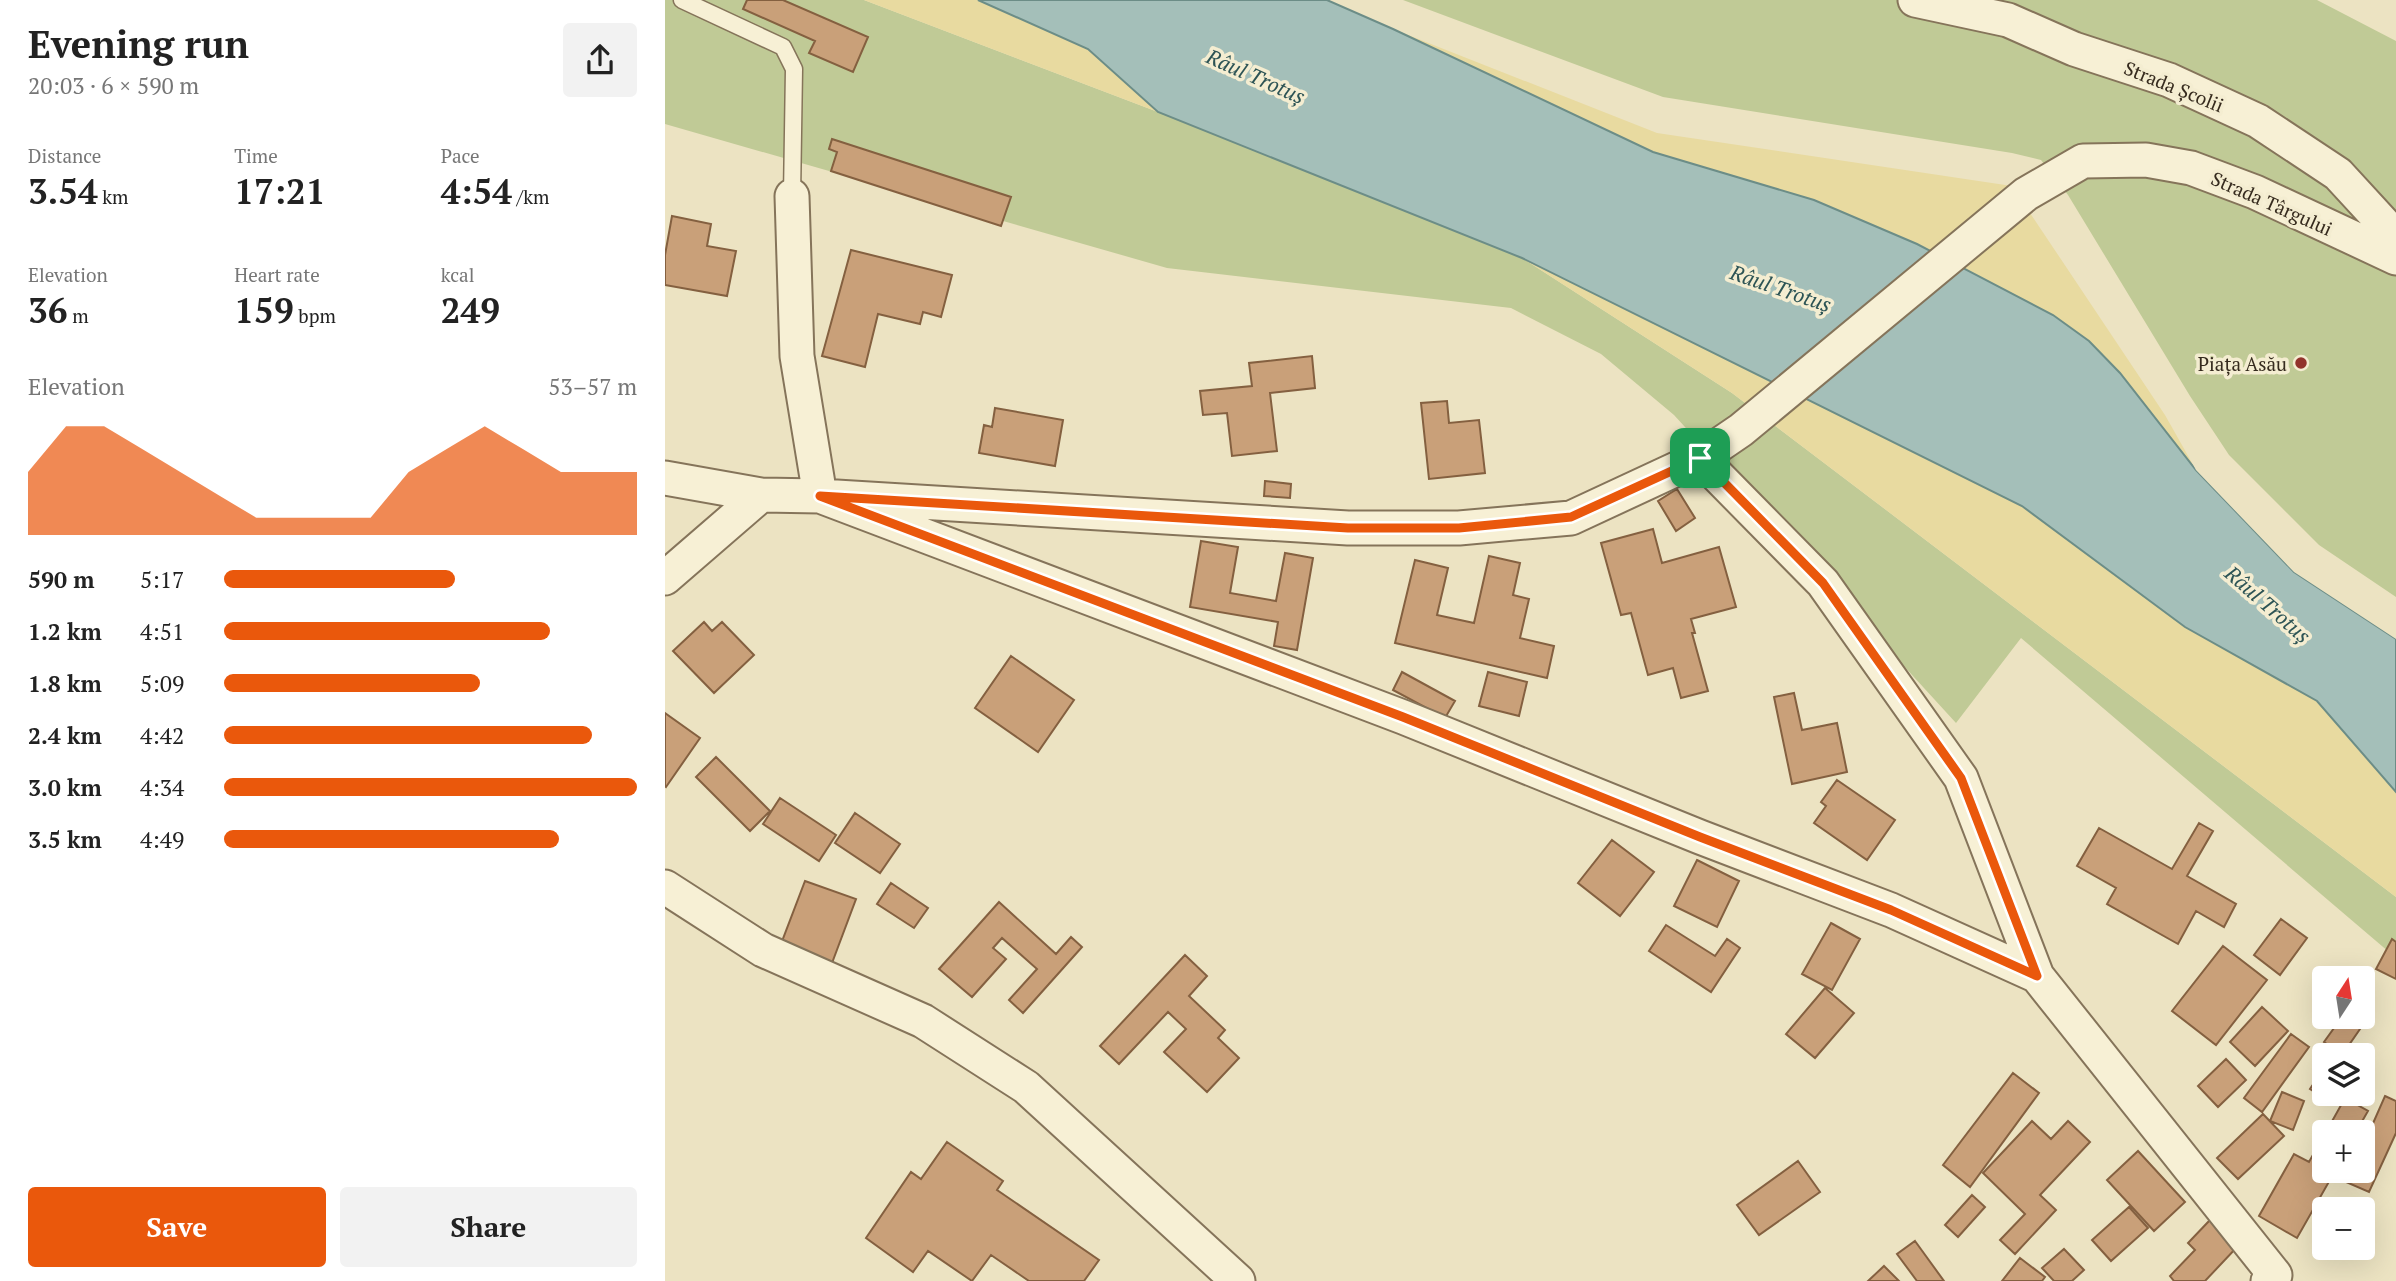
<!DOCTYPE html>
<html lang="en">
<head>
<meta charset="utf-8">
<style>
  body { margin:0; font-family:"PT Serif",serif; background:#f2f2f2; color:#222; height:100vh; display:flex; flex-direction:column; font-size:26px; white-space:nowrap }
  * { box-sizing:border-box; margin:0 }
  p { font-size:23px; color:#767676 }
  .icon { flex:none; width:38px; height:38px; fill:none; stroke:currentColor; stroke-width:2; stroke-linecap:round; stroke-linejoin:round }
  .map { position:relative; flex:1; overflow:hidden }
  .details { display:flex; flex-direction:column; background:#fff; width:665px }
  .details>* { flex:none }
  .needle { width:46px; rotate:12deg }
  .controls { position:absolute; left:1647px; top:966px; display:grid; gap:14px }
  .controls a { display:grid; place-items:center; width:63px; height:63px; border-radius:7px; background:#fff; box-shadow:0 7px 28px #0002; font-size:35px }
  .pin { position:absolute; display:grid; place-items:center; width:60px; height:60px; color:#fff; margin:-30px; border-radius:14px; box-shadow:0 4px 10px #0006 }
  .round { display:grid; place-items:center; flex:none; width:74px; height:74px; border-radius:7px; background:#f2f2f2 }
  .summary { display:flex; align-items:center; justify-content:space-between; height:119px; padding:0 28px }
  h1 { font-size:38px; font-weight:600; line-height:52px }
  .stats { display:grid; grid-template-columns:repeat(3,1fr); gap:10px; height:119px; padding:7px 28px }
  .stats div { display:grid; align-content:center }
  .stats b { font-size:35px; font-weight:600 }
  .stats small { font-size:19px; font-weight:400 }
  .stats p { font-size:19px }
  .chart { height:196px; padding:14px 28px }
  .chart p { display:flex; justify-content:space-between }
  .chart svg { width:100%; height:126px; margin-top:7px; fill:#ea580c; opacity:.7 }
  .primary-button { display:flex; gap:14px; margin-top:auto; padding:14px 28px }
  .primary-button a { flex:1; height:80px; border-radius:7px; background:#ea580c; color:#fff; font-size:28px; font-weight:600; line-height:80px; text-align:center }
  .primary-button a+a { background:#f2f2f2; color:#222 }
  ul { padding:0 28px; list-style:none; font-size:23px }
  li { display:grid; grid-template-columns:112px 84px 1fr; align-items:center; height:52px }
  li i { height:18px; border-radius:9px; background:#ea580c }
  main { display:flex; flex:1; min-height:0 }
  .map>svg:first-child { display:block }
  .green { fill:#c0ca96 }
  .sand { fill:#e8daa0 }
  .water { fill:#a4bfb9; stroke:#6c8d87; stroke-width:2 }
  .pier { fill:#ece3c2 }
  .building { fill:#c9a079; stroke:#846040; stroke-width:2 }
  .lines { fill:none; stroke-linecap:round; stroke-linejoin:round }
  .service-casing { stroke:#85745a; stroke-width:19 }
  .minor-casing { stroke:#85745a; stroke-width:37 }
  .service { stroke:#f7f0d5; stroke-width:16 }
  .minor { stroke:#f7f0d5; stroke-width:33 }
  .route-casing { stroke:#fff; stroke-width:14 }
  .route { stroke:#ea580c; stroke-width:9 }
  .poi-dot { fill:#92332c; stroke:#f4edd1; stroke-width:2.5 }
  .labels { text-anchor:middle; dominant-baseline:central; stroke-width:7; stroke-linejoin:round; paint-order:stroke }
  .street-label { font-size:19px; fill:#362b1e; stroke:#f4edd1 }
  .poi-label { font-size:19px; fill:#362b1e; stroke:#f4edd1; text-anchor:end }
  .water-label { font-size:21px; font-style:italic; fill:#2d5455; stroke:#f4edd1 }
</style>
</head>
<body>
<main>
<section class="details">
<div class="summary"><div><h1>Evening run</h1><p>20:03 · 6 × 590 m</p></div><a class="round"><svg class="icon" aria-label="share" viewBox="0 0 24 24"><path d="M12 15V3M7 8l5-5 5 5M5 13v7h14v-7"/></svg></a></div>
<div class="stats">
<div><p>Distance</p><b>3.54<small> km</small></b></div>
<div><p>Time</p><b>17:21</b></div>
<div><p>Pace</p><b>4:54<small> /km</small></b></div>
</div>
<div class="stats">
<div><p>Elevation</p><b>36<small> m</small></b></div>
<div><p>Heart rate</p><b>159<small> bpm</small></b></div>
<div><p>kcal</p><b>249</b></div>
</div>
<div class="chart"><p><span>Elevation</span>53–57 m</p>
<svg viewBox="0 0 160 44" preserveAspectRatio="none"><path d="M0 44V22L10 6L20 6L30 14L40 22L50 30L60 38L70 38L80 38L90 38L100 22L110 14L120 6L130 14L140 22L150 22L160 22V44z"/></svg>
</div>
<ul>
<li><b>590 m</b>5:17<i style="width:56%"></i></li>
<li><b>1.2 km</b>4:51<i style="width:79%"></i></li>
<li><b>1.8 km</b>5:09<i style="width:62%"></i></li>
<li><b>2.4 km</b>4:42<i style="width:89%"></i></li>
<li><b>3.0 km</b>4:34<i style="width:100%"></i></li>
<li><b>3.5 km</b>4:49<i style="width:81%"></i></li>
</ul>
<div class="primary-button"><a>Save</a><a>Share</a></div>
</section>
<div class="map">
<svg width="1731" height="1281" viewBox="0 0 1731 1281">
  <rect width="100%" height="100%" fill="#ece3c2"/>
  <path class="green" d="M0,0H199L493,112L857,258L1067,393L1731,897V958L1356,638L1291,723L1009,415L936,354L846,308L502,268L0,124Z
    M738,0H1652L1731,41V597L1654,545L1564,455L1525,396L1403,195L1376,160L1347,153L998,97Z"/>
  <path class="sand" d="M199,0H313L423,49L493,112Z
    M728,29L992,133L1347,186L1500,415L1531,470L1455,373L1252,244L1149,200L988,152Z
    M857,258L1357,506L1520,627L1652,701L1731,792V897L1067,393Z"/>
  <path class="water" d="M313,0H662L728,29L988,152L1149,200L1252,244L1388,315L1424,341L1455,373L1531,470L1629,572L1731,639V792L1652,701L1520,627L1357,506L857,258L493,112L423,49Z"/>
  <path class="pier" d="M1520,449L1534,467L1631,569L1731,635V639L1629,572L1531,470Z"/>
  <path class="building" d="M82,0H118L203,37L188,72L144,53L150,41L78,9Z
    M167,139L346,197L336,226L166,171L172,152L164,149Z
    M7,216L46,224L42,246L71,251L62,296L0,285V255Z
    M186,250L287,275L276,317L258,312L255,324L213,314L200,367L157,356Z
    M647,356L650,388L605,393L612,451L567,456L562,413L538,415L535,391L587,386L584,363Z
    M782,401L784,423L814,420L820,473L764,479L756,403Z
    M330,408L398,420L390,466L314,453L319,425L327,427Z
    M600,481L626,484L625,498L599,496Z
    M1012,489L1030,518L1011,531L993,501Z
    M988,529L997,563L1054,547L1071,607L1026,619L1030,633H1027L1043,691L1016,698L1008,668L983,675L966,613L956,615L936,543Z
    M536,541L573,547L565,593L611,601L620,553L648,558L632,650L609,646L613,622L525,607Z
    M824,556L855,563L848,595L864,599L855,638L889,646L882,678L730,643L750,560L783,568L772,615L809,623Z
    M39,622L47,631L57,622L89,655L49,693L8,651Z
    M346,656L409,700L373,752L310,708Z
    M737,672L790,701L780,718L728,690Z
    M823,672L862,682L854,716L814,706Z
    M1129,693L1137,730L1172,723L1182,772L1127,784L1109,697Z
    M0,713L35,738L1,787L0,786Z
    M51,757L105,811L85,831L31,777Z
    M1172,780L1230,820L1202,860L1149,823L1161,806L1156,802Z
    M115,798L171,835L154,861L98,824Z
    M190,813L235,844L215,873L170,843Z
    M1534,823L1548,831L1522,876L1571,904L1559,927L1531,911L1513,944L1442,904L1451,888L1412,866L1434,828L1507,869Z
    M947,840L989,872L955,916L913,883Z
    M1032,860L1074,881L1052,927L1009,906Z
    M140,881L191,899L167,963L116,944Z
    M226,883L263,908L249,928L212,904Z
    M334,902L391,954L406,937L417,947L358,1013L344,1000L372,969L337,938L328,948L341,959L307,997L274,969Z
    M1616,919L1642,938L1615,975L1589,955Z
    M1166,923L1195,939L1167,990L1137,974Z
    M1001,925L1050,956L1062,939L1075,948L1046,992L984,951Z
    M1727,939L1731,942V979L1711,969Z
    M1558,946L1602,980L1551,1045L1507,1011Z
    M520,955L542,976L524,996L560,1030L553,1038L574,1058L542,1092L499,1052L521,1029L503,1012L454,1064L435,1046Z
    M1160,988L1189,1013L1150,1058L1121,1034Z
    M1597,1007L1623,1031L1590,1066L1565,1042Z
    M1677,1017L1695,1029L1677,1055L1659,1042Z
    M1626,1034L1644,1047L1597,1112L1579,1098Z
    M1561,1059L1581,1080L1553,1107L1533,1086Z
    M1659,1068V1094H1675L1668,1104L1645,1089Z
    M1348,1073L1374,1093L1305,1187L1278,1165Z
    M1617,1092L1639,1101L1628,1130L1605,1121Z
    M1720,1096L1731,1101V1133L1704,1192L1681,1182L1686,1171H1698V1146Z
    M1680,1098L1703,1111L1691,1132H1661Z
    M1598,1114L1619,1136L1573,1179L1552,1158Z
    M1367,1121L1386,1139L1403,1121L1425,1142L1375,1195L1391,1210L1350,1254L1335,1240L1360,1214L1318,1173Z
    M1659,1135V1171H1670L1632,1238L1594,1216L1629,1154L1644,1162Z
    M282,1142L338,1181L332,1190L434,1260L419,1281H364L326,1255L307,1281L263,1251L248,1272L201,1238L246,1172L256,1179Z
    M1473,1151L1520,1202L1489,1231L1442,1180Z
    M1133,1161L1155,1192L1094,1235L1072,1205Z
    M1307,1195L1320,1207L1293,1237L1280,1225Z
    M1464,1207L1483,1228L1446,1261L1427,1240Z
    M1545,1220L1573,1246L1540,1281H1509L1505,1276L1530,1250L1523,1243Z
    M1250,1241L1279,1281H1252L1232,1254Z
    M1399,1249L1419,1270L1407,1281H1389L1377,1268Z
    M1355,1258L1380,1277L1377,1281H1337Z
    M1219,1266L1234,1281H1203Z"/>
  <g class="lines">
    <defs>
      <path id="service" d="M17,0L118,47L129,69L127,196"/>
      <path id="minor" d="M1250,0L1343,20L1409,49L1504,80L1593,121L1673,174L1731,237
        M127,196L132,356L155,496L738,717L1035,837L1226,910L1372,976L1610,1275L1603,1281
        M1035,458L1158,583L1296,778L1372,976
        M0,478L96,495L155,496L683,528H794L906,518L1035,458L1076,430L1361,194L1418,161L1481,160L1526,168L1590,192L1731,258
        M0,578L96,495
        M0,887L98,950L258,1021L361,1087L573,1281"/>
    </defs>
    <use href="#service" class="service-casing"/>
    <use href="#minor" class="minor-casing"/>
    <use href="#service" class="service"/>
    <use href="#minor" class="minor"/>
  </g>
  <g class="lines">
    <defs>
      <path id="route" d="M1035,458L1158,583L1296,778L1372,976L1226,910L1035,837L738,717L155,496L683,528H794L906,517Z"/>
    </defs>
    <use href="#route" class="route-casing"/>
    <use href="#route" class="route"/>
  </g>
  <circle class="poi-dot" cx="1636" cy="363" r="7"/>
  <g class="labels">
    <g class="street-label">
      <text transform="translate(1509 86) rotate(22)">Strada Școlii</text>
      <text transform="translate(1607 203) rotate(24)">Strada Târgului</text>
    </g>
    <g class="poi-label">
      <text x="1622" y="363">Piața Asău</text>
    </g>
    <g class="water-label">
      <text transform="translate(591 76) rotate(24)">Râul Trotuș</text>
      <text transform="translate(1116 288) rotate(19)">Râul Trotuș</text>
      <text transform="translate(1603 604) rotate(41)">Râul Trotuș</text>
    </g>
  </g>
</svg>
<div class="controls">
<a><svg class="needle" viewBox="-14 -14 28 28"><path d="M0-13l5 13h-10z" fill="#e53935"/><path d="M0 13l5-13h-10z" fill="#767676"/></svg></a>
<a><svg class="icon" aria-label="layers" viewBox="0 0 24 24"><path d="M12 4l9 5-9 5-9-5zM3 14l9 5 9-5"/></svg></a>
<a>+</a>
<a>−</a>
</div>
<div class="pin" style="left:1035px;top:458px;background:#1e9e55"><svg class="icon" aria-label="arrive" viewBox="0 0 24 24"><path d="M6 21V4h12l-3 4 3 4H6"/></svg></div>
</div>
</main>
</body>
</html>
